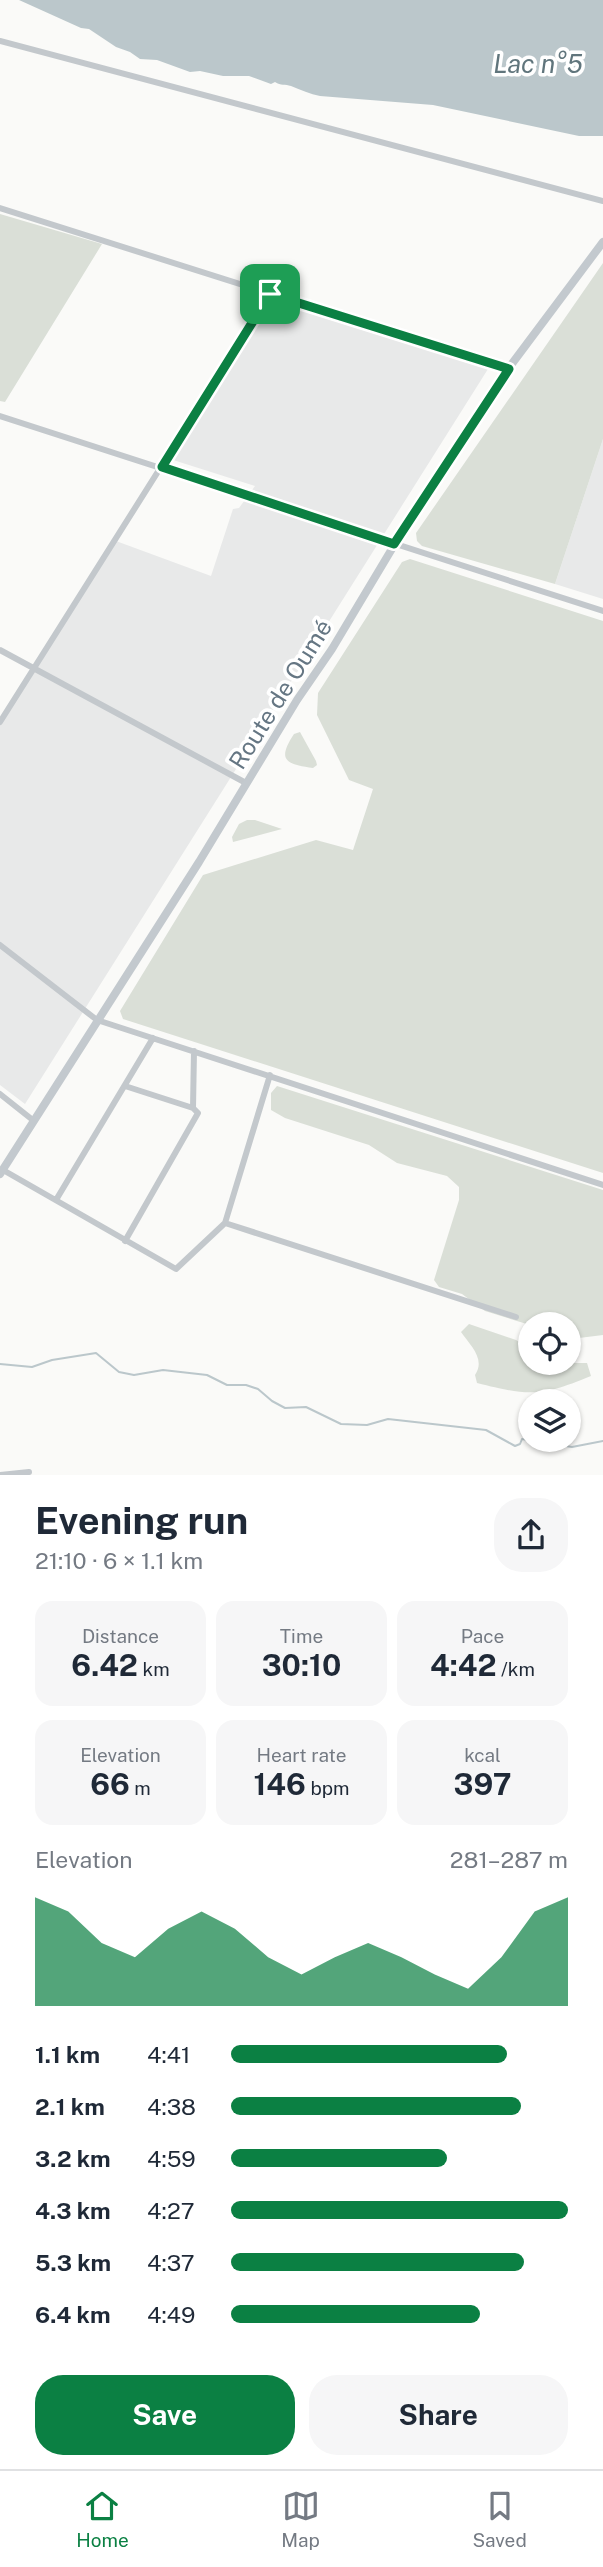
<!DOCTYPE html>
<html lang="en">
<head>
<meta charset="utf-8">
<style>
  body { margin:0; font-family:"Public Sans",sans-serif; background:#f6f6f7; color:#1f2937; height:100vh; display:flex; flex-direction:column; font-size:26px; white-space:nowrap }
  * { box-sizing:border-box; margin:0 }
  p { font-size:23px; color:#747a83 }
  .icon { flex:none; width:38px; height:38px; fill:none; stroke:currentColor; stroke-width:2; stroke-linecap:round; stroke-linejoin:round }
  .map { position:relative; height:1475px; overflow:hidden }
  .drawer { display:flex; flex-direction:column; background:#fff; flex:1 }
  .drawer>* { flex:none }
  .tools { position:absolute; left:518px; top:1312px; display:grid; gap:14px }
  .tools a { display:grid; place-items:center; width:63px; height:63px; border-radius:50%; background:#fff; box-shadow:0 2px 5px #0004; font-size:35px }
  .pin { position:absolute; display:grid; place-items:center; width:60px; height:60px; color:#fff; margin:-30px; border-radius:14px; box-shadow:0 4px 10px #0006 }
  .round { display:grid; place-items:center; flex:none; width:74px; height:74px; border-radius:28px; background:#f6f6f7 }
  .headline { display:flex; align-items:center; justify-content:space-between; height:119px; padding:0 35px }
  h1 { font-size:38px; font-weight:700; line-height:52px }
  .stats { display:grid; grid-template-columns:repeat(3,1fr); gap:10px; height:119px; padding:7px 35px }
  .stats div { display:grid; align-content:center; border-radius:18px; background:#f6f6f7; text-align:center }
  .stats b { font-size:30px; font-weight:700 }
  .stats small { font-size:19px; font-weight:400 }
  .stats p { font-size:19px }
  .chart { height:196px; padding:14px 35px }
  .chart p { display:flex; justify-content:space-between }
  .chart svg { width:100%; height:126px; margin-top:7px; fill:#0b8043; opacity:.7 }
  .primary-button { display:flex; gap:14px; margin-top:auto; padding:14px 35px }
  .primary-button a { flex:1; height:80px; border-radius:28px; background:#0b8043; color:#fff; font-size:28px; font-weight:700; line-height:80px; text-align:center }
  .primary-button a+a { background:#f6f6f7; color:#1f2937 }
  ul { padding:0 35px; list-style:none; font-size:23px }
  li { display:grid; grid-template-columns:112px 84px 1fr; align-items:center; height:52px }
  li i { height:18px; border-radius:9px; background:#0b8043 }
  .dock { display:flex; justify-content:space-around; align-items:center; height:98px; border-top:2px solid #e0e1e3; background:#fff; font-size:19px; color:#747a83 }
  .dock a { display:grid; justify-items:center; gap:4px }
  .dock .selected { color:#0b8043 }
  .map>svg:first-child { display:block }
  .built { fill:#e8e9e9 }
  .green { fill:#dadfd7 }
  .water { fill:#bbc7cb }
  .lines { fill:none; stroke-linecap:round; stroke-linejoin:round }
  .stream { stroke:#bbc7cb; stroke-width:2 }
  .minor { stroke:#c3c8cc; stroke-width:6 }
  .major { stroke:#c3c9ce; stroke-width:8 }
  .route-casing { stroke:#fff; stroke-width:14 }
  .route { stroke:#0b8043; stroke-width:9 }
  .labels { text-anchor:middle; dominant-baseline:central; stroke-width:7; stroke-linejoin:round; paint-order:stroke }
  .street-label { font-size:24px; fill:#657683; stroke:#fff }
  .water-label { font-size:26px; font-style:italic; fill:#60757c; stroke:#fff }
</style>
</head>
<body>
<div class="map">
<svg width="603" height="1475" viewBox="0 0 603 1475">
  <rect width="100%" height="100%" fill="#fafaf8"/>
  <path class="built" d="M267,300L488,369L25,1104L0,1085V724L116,541L211,576L233,509L239,508L255,486L170,459Z
    M603,439V599L555,584Z"/>
  <path class="green" d="M0,214L102,244L5,402L0,401Z
    M603,263V439L555,584L422,546L417,541L416,533Z
    M410,559L603,621V1173L123,1019L120,1011L203,875L316,840L353,850L373,789L349,780L317,715L318,693L402,562Z
    M300,732L316,761L317,765L313,768C285,764 277,760 294,734Z
    M247,820H255L282,829L233,842L232,837L239,824Z
    M277,1086L603,1190V1335L579,1338L569,1329V1325H530L485,1311L462,1294L439,1287L434,1280L459,1200V1187L447,1176L397,1163L369,1145L285,1118L271,1110V1093Z
    M469,1324L516,1340L530,1349V1363H587L591,1376C540,1397 529,1396 477,1383L475,1375C486,1359 470,1345 461,1332Z"/>
  <path class="water" d="M19,0H603V136H579L433,105L320,96C310,94 301,90 291,86C285,84 281,86 275,82L271,84L249,76H223L200,71L190,72L157,60L140,59L130,52L116,47L89,29L81,28Z"/>
  <g class="lines">
    <path class="stream" d="M0,1364L32,1367L52,1360L96,1353L119,1372L134,1375L163,1370L207,1375L227,1385H246L258,1389L272,1401L285,1408L306,1407L341,1424L367,1425L388,1419L486,1430L515,1446L520,1444L522,1439L572,1447L603,1441"/>
    <path class="minor" d="M0,41L603,201
      M0,208L508,369
      M0,416L603,611
      M0,650L246,783
      M0,722L270,294
      M0,945L97,1020L603,1185
      M125,1086L193,1108L198,1113L125,1241
      M0,1094L34,1121
      M193,1108L194,1051
      M3,1170L176,1269L225,1223L270,1075
      M56,1200L153,1038
      M225,1223L516,1317
      M0,1475L29,1472"/>
    <path class="major" d="M0,1174L199,862L297,700L332,649L411,517L508,369L603,242"/>
  </g>
  <g class="lines">
    <defs>
      <path id="route" d="M270,294L509,369L394,544L162,467Z"/>
    </defs>
    <use href="#route" class="route-casing"/>
    <use href="#route" class="route"/>
  </g>
  <g class="labels">
    <g class="street-label">
      <text transform="translate(280 694) rotate(-58)">Route de Oumé</text>
    </g>
    <g class="water-label">
      <text x="538" y="63">Lac n°5</text>
    </g>
  </g>
</svg>
<div class="tools">
<a><svg class="icon" aria-label="locate" viewBox="0 0 24 24"><circle cx="12" cy="12" r="6"/><path d="M12 2v4M12 18v4M2 12h4M18 12h4"/></svg></a>
<a><svg class="icon" aria-label="layers" viewBox="0 0 24 24"><path d="M12 4l9 5-9 5-9-5zM3 14l9 5 9-5"/></svg></a>
</div>
<div class="pin" style="left:270px;top:294px;background:#1e9e55"><svg class="icon" aria-label="arrive" viewBox="0 0 24 24"><path d="M6 21V4h12l-3 4 3 4H6"/></svg></div>
</div>
<section class="drawer">
<div class="headline"><div><h1>Evening run</h1><p>21:10 · 6 × 1.1 km</p></div><a class="round"><svg class="icon" aria-label="share" viewBox="0 0 24 24"><path d="M12 15V3M7 8l5-5 5 5M5 13v7h14v-7"/></svg></a></div>
<div class="stats">
<div><p>Distance</p><b>6.42<small> km</small></b></div>
<div><p>Time</p><b>30:10</b></div>
<div><p>Pace</p><b>4:42<small> /km</small></b></div>
</div>
<div class="stats">
<div><p>Elevation</p><b>66<small> m</small></b></div>
<div><p>Heart rate</p><b>146<small> bpm</small></b></div>
<div><p>kcal</p><b>397</b></div>
</div>
<div class="chart"><p><span>Elevation</span>281–287 m</p>
<svg viewBox="0 0 160 44" preserveAspectRatio="none"><path d="M0 44V6L10 11L20 22L30 27L40 17L50 11L60 17L70 27L80 33L90 27L100 22L110 27L120 33L130 38L140 27L150 11L160 6V44z"/></svg>
</div>
<ul>
<li><b>1.1 km</b>4:41<i style="width:82%"></i></li>
<li><b>2.1 km</b>4:38<i style="width:86%"></i></li>
<li><b>3.2 km</b>4:59<i style="width:64%"></i></li>
<li><b>4.3 km</b>4:27<i style="width:100%"></i></li>
<li><b>5.3 km</b>4:37<i style="width:87%"></i></li>
<li><b>6.4 km</b>4:49<i style="width:74%"></i></li>
</ul>
<div class="primary-button"><a>Save</a><a>Share</a></div>
</section>
<nav class="dock">
<a class="selected"><svg class="icon" aria-label="home" viewBox="0 0 24 24"><path d="M3 11l9-7 9 7M6 9v11h12V9"/></svg>Home</a>
<a><svg class="icon" aria-label="map" viewBox="0 0 24 24"><path d="M3 6l6-2 6 2 6-2v14l-6 2-6-2-6 2zM9 4v14M15 6v14"/></svg>Map</a>
<a><svg class="icon" aria-label="saved" viewBox="0 0 24 24"><path d="M7 4h10v16l-5-4-5 4z"/></svg>Saved</a>
</nav>
</body>
</html>
